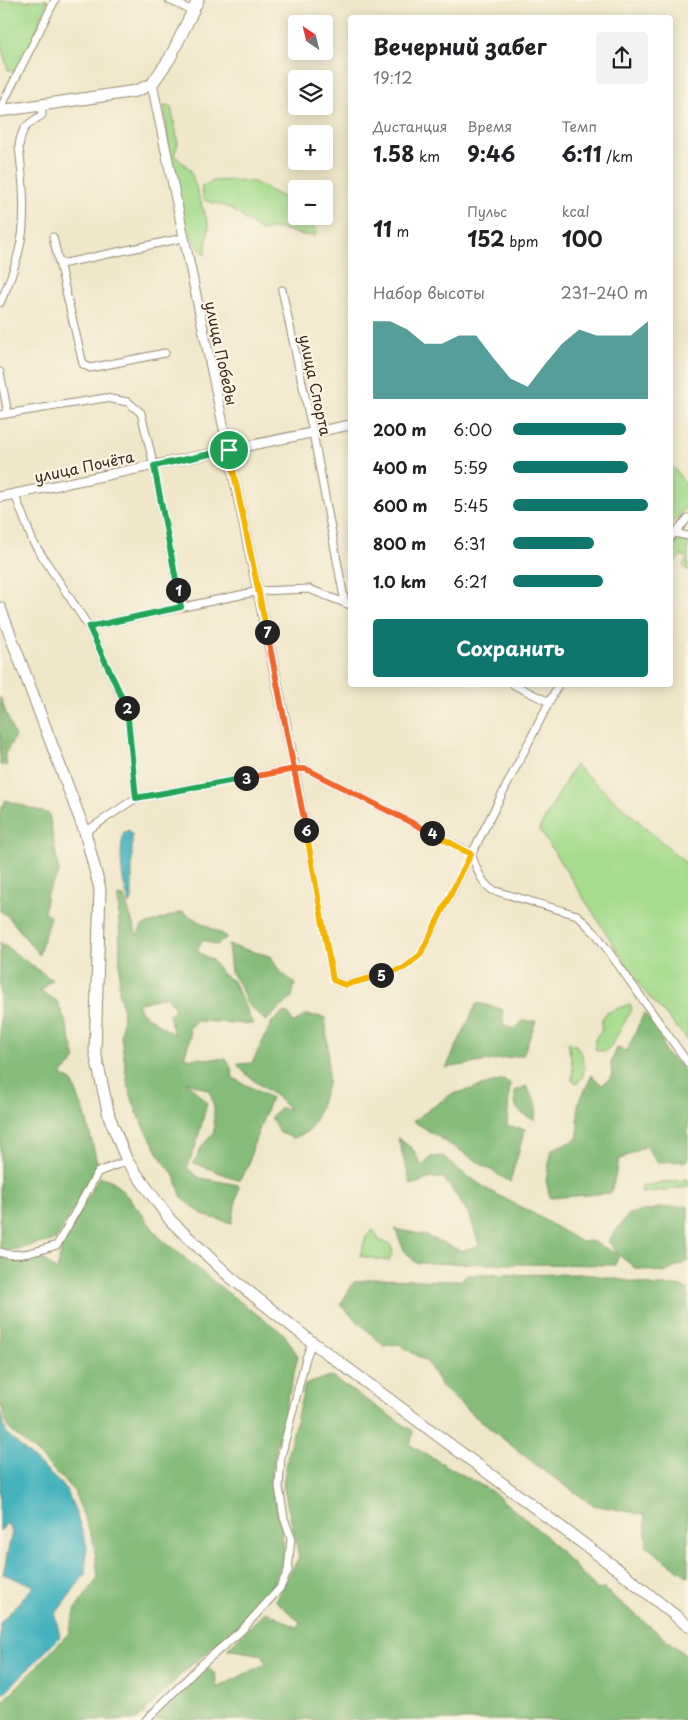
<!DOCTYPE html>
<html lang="ru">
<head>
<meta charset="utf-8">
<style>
  body { margin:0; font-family:"Playpen Sans",sans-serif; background:#f2f2f2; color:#202124; height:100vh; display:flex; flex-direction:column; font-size:19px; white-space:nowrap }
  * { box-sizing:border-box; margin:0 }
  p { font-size:16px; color:#757577 }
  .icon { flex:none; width:28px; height:28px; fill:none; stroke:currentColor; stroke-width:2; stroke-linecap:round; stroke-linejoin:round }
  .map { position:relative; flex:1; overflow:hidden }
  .drawer { position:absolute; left:348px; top:15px; width:325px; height:672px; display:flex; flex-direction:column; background:#fff; border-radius:5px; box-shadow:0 2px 12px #0003 }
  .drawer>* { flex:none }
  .needle { width:32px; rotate:325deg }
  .tools { position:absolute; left:288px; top:15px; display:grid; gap:10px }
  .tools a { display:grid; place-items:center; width:45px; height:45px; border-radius:5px; background:#fff; box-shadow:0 2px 12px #0003; font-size:25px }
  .pin { position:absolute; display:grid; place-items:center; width:42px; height:42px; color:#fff; margin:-21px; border:2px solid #fff; border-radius:50%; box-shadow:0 1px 5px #0007 }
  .km { position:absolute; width:25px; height:25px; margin:-12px; border-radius:50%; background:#222; color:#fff; font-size:14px; line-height:25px; text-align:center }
  .round { display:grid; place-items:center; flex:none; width:52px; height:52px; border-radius:5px; background:#f2f2f2 }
  .overview { display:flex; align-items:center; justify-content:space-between; height:85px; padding:0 25px }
  h1 { font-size:22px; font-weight:700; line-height:38px }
  .figures { display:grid; grid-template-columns:repeat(3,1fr); gap:8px; height:85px; padding:5px 25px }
  .figures div { display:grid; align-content:center }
  .figures b { font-size:21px; font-weight:700 }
  .figures small { font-size:14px; font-weight:400 }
  .figures p { font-size:14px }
  .chart { height:140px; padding:10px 25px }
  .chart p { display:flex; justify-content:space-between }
  .chart svg { width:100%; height:90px; margin-top:5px; fill:#0f766e; opacity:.7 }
  .primary-button { display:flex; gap:10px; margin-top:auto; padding:10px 25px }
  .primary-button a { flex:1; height:58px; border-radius:5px; background:#0f766e; color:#fff; font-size:20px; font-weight:700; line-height:58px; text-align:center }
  ul { padding:0 25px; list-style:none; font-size:16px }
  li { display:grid; grid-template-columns:80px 60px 1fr; align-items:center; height:38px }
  li i { height:12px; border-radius:6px; background:#0f766e }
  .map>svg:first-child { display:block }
  .green { fill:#a6dc8d; stroke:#708356 }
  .forest { fill:#84bc78; stroke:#60734b; fill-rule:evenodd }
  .water { fill:#44b3be; stroke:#406e6e }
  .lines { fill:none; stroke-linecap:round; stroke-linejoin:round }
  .minor-casing { stroke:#968874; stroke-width:9 }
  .tertiary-casing { stroke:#968874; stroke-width:11 }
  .primary-casing { stroke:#968874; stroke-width:13 }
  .minor { stroke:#fff; stroke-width:7 }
  .tertiary { stroke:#fff; stroke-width:9 }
  .primary { stroke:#fff; stroke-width:11 }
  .split-1-casing { stroke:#fff; stroke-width:10 }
  .split-2-casing { stroke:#fff; stroke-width:10 }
  .split-3-casing { stroke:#fff; stroke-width:10 }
  .split-4-casing { stroke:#fff; stroke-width:10 }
  .split-5-casing { stroke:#fff; stroke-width:10 }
  .split-6-casing { stroke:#fff; stroke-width:10 }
  .split-7-casing { stroke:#fff; stroke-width:10 }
  .split-8-casing { stroke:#fff; stroke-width:10 }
  .split-1 { stroke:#22a559; stroke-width:6 }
  .split-2 { stroke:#22a559; stroke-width:6 }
  .split-3 { stroke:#22a559; stroke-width:6 }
  .split-4 { stroke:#f0652b; stroke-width:6 }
  .split-5 { stroke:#f5b400; stroke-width:6 }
  .split-6 { stroke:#f5b400; stroke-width:6 }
  .split-7 { stroke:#f0652b; stroke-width:6 }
  .split-8 { stroke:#f5b400; stroke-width:6 }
  .labels { text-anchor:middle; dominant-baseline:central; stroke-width:4.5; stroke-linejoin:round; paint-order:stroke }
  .street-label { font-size:15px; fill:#3b2a1e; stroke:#fcf5e5 }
</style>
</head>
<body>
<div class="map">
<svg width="688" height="1720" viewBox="0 0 688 1720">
  <rect width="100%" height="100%" fill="#fcf5e5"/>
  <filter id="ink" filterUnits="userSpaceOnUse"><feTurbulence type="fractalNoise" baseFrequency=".02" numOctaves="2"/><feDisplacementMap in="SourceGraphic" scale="10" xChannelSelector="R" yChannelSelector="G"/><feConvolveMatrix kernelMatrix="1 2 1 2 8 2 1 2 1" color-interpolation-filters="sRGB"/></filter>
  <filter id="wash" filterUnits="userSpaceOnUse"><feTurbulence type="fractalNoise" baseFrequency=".0096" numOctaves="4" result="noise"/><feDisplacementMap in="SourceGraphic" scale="20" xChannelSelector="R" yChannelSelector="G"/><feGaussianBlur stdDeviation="1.12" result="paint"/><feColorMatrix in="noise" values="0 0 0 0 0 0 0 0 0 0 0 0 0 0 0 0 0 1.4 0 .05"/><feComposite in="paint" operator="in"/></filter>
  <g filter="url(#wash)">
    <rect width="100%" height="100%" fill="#f0e7ca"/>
    <path class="green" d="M0,0H21L27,2L33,0H48C38,24 32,49 20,73L8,70L0,42Z
      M164,106H171L178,143L174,155L190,169L209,227L205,255L186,232L169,150Z
      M232,180L254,182L294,203L296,207V216H301L317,230L315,236L303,235L278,228L261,231L230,208L204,200L201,187L212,181Z
      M670,463L688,487V505L670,525Z
      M683,540L688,541V571L683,565L688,559L682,555L670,567V550L677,542Z
      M575,765L688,865V1040L643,990L539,829Z
      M630,1004L632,1009L611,1046L605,1052L595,1049V1039L601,1031L602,1019L606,1013Z
      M568,1042L576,1045L582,1055L584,1067L583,1076L577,1083L572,1080C574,1064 570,1057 568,1042Z
      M688,1179V1187L641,1193L642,1186Z
      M373,1230L380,1241L389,1243L393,1251L389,1261L360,1256L366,1237Z"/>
    <path class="forest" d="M0,697L15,737L5,754L7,765H0Z
      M6,800L49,814L59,873L47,893L44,912L50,916L39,955L8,916L0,911V811Z
      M118,896L124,897L137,936L142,926L182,912L227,937L217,945L203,940L197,951L212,960L222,974L233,981L253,1024L196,1021L189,1028L190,1038L184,1058L226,1059L232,1070L233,1078L271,1098L253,1146L248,1167L239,1180L194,1163L202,1146L214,1132V1107L210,1091L186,1081L207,1103L196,1145L187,1168L200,1178L239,1185L232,1223L205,1216L182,1198L175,1176L161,1158L138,1115L128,1087L121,1036L123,1011L119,993L120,945ZM167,996L175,1009L169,1015L174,1035L141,1012L137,1004Z
      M0,942L52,980L41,991L57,1001L65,1020L76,1059L61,1075L72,1081L85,1114L98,1166L56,1240L8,1251L0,1248Z
      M228,945L270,956L280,972L295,983L292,997L266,1021L247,1004L240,986L231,973Z
      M477,1003L502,1009L504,1026L516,1029L522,1021H536L523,1055L446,1068Z
      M284,1012L290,1016L293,1024L305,1015L325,1017L328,1050V1082L317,1116L309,1131L294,1138L280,1133L271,1117L279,1108L289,1109C274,1091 251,1083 237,1064L252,1063L272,1022Z
      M644,1013L660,1032L665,1053L681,1066L688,1075V1161L657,1162L646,1146L619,1160L611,1193L550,1198L546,1180L552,1149L578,1139V1105L592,1075L602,1085L612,1077L611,1063L617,1048L627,1051Z
      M503,1080L510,1083L507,1126L525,1129L510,1182L413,1121L450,1095Z
      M526,1086L537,1104L535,1120C519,1113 513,1110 515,1091Z
      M398,1138L413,1149L422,1167L431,1157L443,1156L456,1168L490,1191L536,1215L581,1242L591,1241L618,1254L608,1241L629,1214L659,1208L688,1206V1261L664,1273L635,1268L619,1255L615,1265L416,1263L404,1250L395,1229L424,1235L462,1251L479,1245L470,1216L444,1178H431L411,1185Z
      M99,1176L113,1181L136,1206L159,1237L224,1290L284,1334L298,1356L276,1448L271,1482L281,1528L285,1554L270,1592L255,1610L233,1631L182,1673L137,1720H0V1705L69,1633L76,1608L98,1578L94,1543L74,1491L41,1457L8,1428L0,1401V1256L6,1259L38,1255L57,1271L62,1246Z
      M587,1274L657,1286H676L688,1289V1577L647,1547L645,1515L593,1505L536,1465L473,1415L443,1388L427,1362L399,1344L384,1346L340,1305L354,1282L373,1279L459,1281L468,1275Z
      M330,1376L413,1431L410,1445L491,1491L542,1533L598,1590L604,1589L688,1657V1720H154L207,1666L215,1674L217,1688L265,1664L263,1655L227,1649L266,1611L297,1628L300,1622L275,1600L299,1557L283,1484L289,1449L305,1385Z"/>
    <path class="water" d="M129,830L132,835V899L130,905C122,882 118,857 124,832Z
      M0,1412L6,1433L66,1489L75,1510L87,1546L85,1574L55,1615L60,1637L0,1697V1623L34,1586L3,1574L12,1532L7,1523L0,1531Z"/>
  </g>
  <g filter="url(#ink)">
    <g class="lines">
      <defs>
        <path id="minor" d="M169,0L193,11
          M0,109L55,0
          M53,237L83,364L90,368L165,353
          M61,264L183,238
          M282,290L313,433L345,603
          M0,303C10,282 22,249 23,225C25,199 22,173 19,147C21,128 26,125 42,115L41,104
          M0,372L8,414
          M0,415L105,398L128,402L141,413L154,466L181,607
          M15,495L33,542L89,627L127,709L136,798
          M674,533L688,536
          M670,538L688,518
          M89,627L259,591L309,589L350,605
          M514,685L549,702
          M295,769L333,980L345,985L404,968L420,955L558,685
          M85,832L136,798L295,769H306L471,853C476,867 480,881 492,890L577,915L597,935L688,1063
          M0,1252C16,1259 41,1250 57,1245L98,1172L127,1161
          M146,1720L201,1665L242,1630L280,1588L288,1571L291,1538L284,1518L279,1487L281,1457L306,1358L312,1342"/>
        <path id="tertiary" d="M152,84L295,769
          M0,497L350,425"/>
        <path id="primary" d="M0,111L136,91L152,84L170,58L198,0
          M0,608L85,832L100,889L95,1052L109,1116L127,1161L171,1221L229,1276L312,1342L620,1571L688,1626"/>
      </defs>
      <use href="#minor" class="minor-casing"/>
      <use href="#tertiary" class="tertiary-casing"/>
      <use href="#primary" class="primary-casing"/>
      <use href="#minor" class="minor"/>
      <use href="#tertiary" class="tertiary"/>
      <use href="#primary" class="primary"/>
    </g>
  </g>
  <g class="lines" filter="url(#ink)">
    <defs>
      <path id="split-1" d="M178,590L154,466L229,450"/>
      <path id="split-2" d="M127,708L89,627L181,607L178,590"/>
      <path id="split-3" d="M127,708L136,798L246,778"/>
      <path id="split-4" d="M246,778L295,769H306L432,833"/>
      <path id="split-5" d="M381,975L404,968L420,955L471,854L432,833"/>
      <path id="split-6" d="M306,830L333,980L345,985L381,975"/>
      <path id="split-7" d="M267,632L306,830"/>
      <path id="split-8" d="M229,450L267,632"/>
    </defs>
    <use href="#split-1" class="split-1-casing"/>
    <use href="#split-2" class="split-2-casing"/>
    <use href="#split-3" class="split-3-casing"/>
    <use href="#split-4" class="split-4-casing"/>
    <use href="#split-5" class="split-5-casing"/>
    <use href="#split-6" class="split-6-casing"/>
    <use href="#split-7" class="split-7-casing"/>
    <use href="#split-8" class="split-8-casing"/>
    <use href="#split-1" class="split-1"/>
    <use href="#split-2" class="split-2"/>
    <use href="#split-3" class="split-3"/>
    <use href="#split-4" class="split-4"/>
    <use href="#split-5" class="split-5"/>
    <use href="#split-6" class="split-6"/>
    <use href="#split-7" class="split-7"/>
    <use href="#split-8" class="split-8"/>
  </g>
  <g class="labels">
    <g class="street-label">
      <text transform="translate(222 353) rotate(78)">улица Победы</text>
      <text transform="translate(316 385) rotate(78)">улица Спорта</text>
      <text transform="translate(84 466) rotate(-12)">улица Почёта</text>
    </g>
  </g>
</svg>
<div class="tools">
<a><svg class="needle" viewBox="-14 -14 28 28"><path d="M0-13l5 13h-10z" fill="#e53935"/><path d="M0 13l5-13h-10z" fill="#757577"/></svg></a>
<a><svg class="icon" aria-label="layers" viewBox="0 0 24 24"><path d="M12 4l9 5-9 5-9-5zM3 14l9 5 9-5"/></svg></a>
<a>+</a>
<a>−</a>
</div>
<div class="pin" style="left:229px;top:450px;background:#1e9e55"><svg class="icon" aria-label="arrive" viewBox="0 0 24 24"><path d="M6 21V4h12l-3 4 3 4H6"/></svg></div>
<b class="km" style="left:178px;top:590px">1</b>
<b class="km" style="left:127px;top:708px">2</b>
<b class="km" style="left:246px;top:778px">3</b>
<b class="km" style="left:432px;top:833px">4</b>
<b class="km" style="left:381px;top:975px">5</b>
<b class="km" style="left:306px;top:830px">6</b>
<b class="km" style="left:267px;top:632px">7</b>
<section class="drawer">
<div class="overview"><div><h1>Вечерний забег</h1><p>19:12</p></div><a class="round"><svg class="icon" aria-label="share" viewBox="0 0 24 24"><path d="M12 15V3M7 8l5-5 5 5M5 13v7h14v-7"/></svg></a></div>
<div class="figures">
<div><p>Дистанция</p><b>1.58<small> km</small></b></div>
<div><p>Время</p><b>9:46</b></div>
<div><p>Темп</p><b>6:11<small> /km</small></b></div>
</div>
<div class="figures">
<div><b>11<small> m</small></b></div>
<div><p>Пульс</p><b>152<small> bpm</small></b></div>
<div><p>kcal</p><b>100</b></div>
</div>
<div class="chart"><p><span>Набор высоты</span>231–240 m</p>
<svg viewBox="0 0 160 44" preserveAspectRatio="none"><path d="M0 44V6L10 6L20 10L30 17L40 17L50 13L60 13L70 24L80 34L90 38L100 27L110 17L120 10L130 13L140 13L150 13L160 6V44z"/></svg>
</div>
<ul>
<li><b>200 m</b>6:00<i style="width:84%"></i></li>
<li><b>400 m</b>5:59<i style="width:85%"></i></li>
<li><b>600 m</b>5:45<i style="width:100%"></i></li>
<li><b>800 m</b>6:31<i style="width:60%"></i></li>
<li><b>1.0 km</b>6:21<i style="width:67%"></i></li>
</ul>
<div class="primary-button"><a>Сохранить</a></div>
</section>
</div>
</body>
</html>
